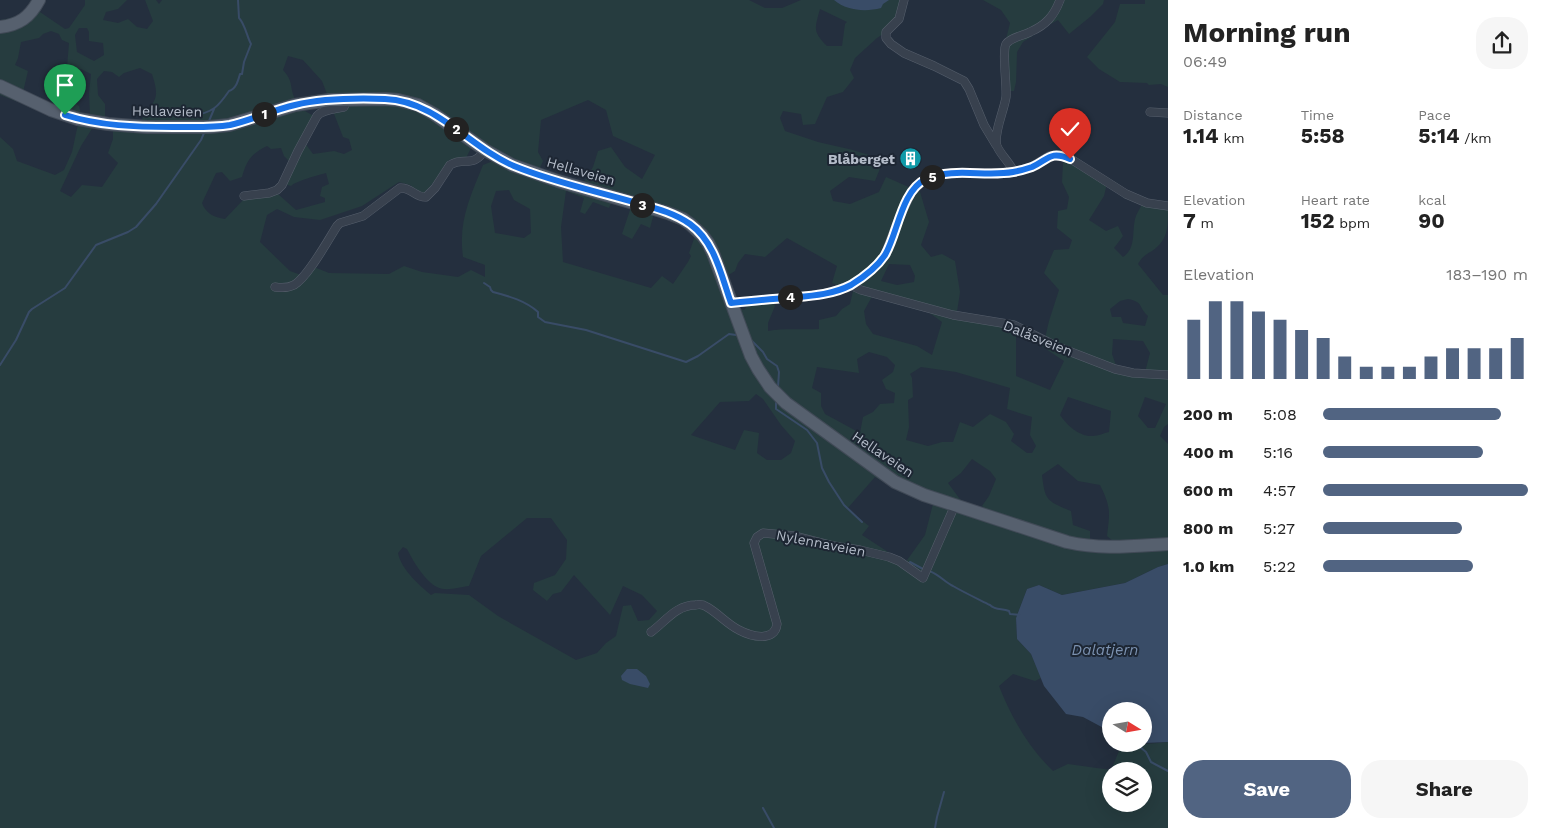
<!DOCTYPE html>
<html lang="en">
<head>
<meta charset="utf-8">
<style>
  body { margin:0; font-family:"Work Sans",sans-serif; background:#f6f6f6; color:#222; height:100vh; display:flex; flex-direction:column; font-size:19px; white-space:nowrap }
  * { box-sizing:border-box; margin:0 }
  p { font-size:16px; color:#767676 }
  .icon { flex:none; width:28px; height:28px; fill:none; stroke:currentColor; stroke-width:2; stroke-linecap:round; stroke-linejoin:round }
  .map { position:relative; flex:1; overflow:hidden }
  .side { display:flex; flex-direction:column; background:#fff; width:375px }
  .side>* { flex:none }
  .needle { width:32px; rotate:101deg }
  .buttons { position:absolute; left:1102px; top:702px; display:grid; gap:10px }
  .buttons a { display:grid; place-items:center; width:50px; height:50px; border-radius:50%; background:#fff; box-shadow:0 5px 20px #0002; font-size:25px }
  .pin { position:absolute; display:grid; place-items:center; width:42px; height:42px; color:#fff; margin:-51px -21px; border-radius:50% 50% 50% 0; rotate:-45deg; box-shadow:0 0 5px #0007 }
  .pin .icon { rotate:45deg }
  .km { position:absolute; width:25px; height:25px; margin:-12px; border-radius:50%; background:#222; color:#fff; font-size:14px; line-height:25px; text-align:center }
  .round { display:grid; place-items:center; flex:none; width:52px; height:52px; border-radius:20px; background:#f6f6f6 }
  .summary { display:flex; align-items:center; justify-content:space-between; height:85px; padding:0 15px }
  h1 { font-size:28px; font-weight:700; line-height:38px }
  .stats { display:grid; grid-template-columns:repeat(3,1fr); gap:8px; height:85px; padding:5px 15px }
  .stats div { display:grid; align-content:center }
  .stats b { font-size:21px; font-weight:700 }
  .stats small { font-size:14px; font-weight:400 }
  .stats p { font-size:14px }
  .chart { height:140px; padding:10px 15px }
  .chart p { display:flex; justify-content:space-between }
  .chart svg { width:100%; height:90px; margin-top:5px; stroke:#516482; stroke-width:6 }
  .cta { display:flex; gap:10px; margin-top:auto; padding:10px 15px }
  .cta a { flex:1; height:58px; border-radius:20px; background:#516482; color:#fff; font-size:20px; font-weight:700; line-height:58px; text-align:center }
  .cta a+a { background:#f6f6f6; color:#222 }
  ul { padding:0 15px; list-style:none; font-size:16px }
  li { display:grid; grid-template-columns:80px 60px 1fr; align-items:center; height:38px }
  li i { height:12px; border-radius:6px; background:#516482 }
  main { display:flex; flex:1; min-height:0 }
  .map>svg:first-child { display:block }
  .green { fill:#263c3f; fill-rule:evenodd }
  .water { fill:#394c67 }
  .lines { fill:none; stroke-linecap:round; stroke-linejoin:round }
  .stream { stroke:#394c67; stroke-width:2 }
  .minor-casing { stroke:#565f6c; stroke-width:9 }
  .primary-casing { stroke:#414a57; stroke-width:14 }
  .minor { stroke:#38414e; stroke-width:8 }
  .primary { stroke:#56606e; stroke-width:12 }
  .route-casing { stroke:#fff; stroke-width:10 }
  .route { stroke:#1a73e8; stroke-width:6 }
  .labels { text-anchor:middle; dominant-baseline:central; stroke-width:4; stroke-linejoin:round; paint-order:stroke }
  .street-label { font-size:14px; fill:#b4bcc9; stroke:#1d2633 }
  .poi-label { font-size:14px; font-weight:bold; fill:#b4bcc9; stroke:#1d2633; text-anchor:end }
  .water-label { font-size:15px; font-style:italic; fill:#7c92b1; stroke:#1d2633 }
</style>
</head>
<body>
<main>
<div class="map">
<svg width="1168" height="828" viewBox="0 0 1168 828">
  <rect width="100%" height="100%" fill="#242f3e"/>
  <path class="green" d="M32,0H45L40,12L65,29L69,28L85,5V0H127L118,9L106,12L103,20L118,23L128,19L137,27L147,29L153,21L145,0H156L159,4L162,0H749L765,8H782L801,0H903L902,11L883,34L877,38L855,58L850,70L854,78L843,92L827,97L815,124L803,125L801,114L783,111L780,118L785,131L818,142L853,150L878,158L881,166L875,181L849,177L830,191L833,201L850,204L879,192L886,177L920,192L929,222L921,245L931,257L942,254L955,261L960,292L956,319L1008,327L1016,331V376L1050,390L1064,361L1043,347L1049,321L1059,290L1044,273L1054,250L1069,249L1072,240L1057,228L1058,211L1067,209L1069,197L1062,182L1063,163L1068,157L1108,179L1104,196L1089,220L1106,231L1118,226L1123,236L1114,248L1123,257C1136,249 1132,232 1135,219C1136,214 1140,209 1142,204L1168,209C1168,228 1168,240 1152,251C1145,255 1142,257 1138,264L1163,295H1168V424L1164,427L1160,436L1168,444V564L1158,567L1125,583L1062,595L1039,585L1027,589L1016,618L1017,639L1031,654L1041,678L1035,681L1013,674L999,686C1011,717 1029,748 1053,771L1068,764L1111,770L1122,744H1147L1168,742V828H0V137L13,149L17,161L55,175L64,170L72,152L78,124L64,120L0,95V20C17,17 23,15 32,0ZM820,9L847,22L845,24L842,46H827C812,31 815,28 820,9ZM79,28H87L89,32V41L103,43L104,55L94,61L77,52L75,35ZM51,31L59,34L62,40L69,43L67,67L58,74L56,106L23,92L28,71L15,65L18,58L21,42L39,38L43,34ZM288,56L303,60L322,81L327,94L295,99C289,86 294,82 283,70ZM140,68L152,74C161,102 154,98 141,121L105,118V104L98,95L97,79L104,71L112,72L119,77L124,73ZM81,69L91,74L89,93L90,116L81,114L79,106L69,98L68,78ZM588,100L606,110L613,136L655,155L642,179L625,167L611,147L598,151L593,167L584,182L539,170L543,161L538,152L541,120ZM331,106L343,137L349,139L352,150L344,154L334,151L313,154L305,143L314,116L303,110ZM93,127L113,130V139L108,153L118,163L102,187L82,185L71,197L60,191L81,146ZM267,146L271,149L281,148L284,156L293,165L284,184L291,186C296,181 318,175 326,173L329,184L322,187L320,196L325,198V202L296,210L278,194L243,200L225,219C214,217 206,214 202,203L216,173L222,172L230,181L242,177C247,160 251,154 267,146ZM471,148L493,161L483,165C470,197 458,222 463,257L485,265V277L471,270L458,277L422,272L404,266L389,274L329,273L314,267L304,276L290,271L260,242L267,215L277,209L294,217L320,220L362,206L399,182L410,185L423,194L433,183L449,160L466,158ZM509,190L514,200L530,209L531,233L524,238L495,233L491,206L496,191ZM566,191L584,198L580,212L585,214L593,202L609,208L612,201L631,207L622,234L632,239L641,224L650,228L654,213L680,224L695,236L689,253L691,256L688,262L673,284L662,276L651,288L563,262L561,227ZM787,238L837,266L832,283L853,291L850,304L842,309L836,316L819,320V329C802,330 784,328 768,331V323L775,306L773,301L748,305L744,310L739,308L727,276L735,271L738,263L745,254L765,257ZM889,264L910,265L915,276L914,282L897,285L881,281ZM875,291L927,311L942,322L932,355L917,346L873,334L866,324L864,311ZM1128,299C1144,302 1138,307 1148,316L1145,326L1123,323L1121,317H1112L1110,309L1120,301ZM1113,339L1143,341L1150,353L1144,376L1119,374L1112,354ZM869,352L887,357L895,365L893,372L882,380L886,389L895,393L894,403L880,404L873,412L863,417L860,433L825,414L821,406V393L812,388L817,367L859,373L857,359ZM921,367L956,372L1010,388L1007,409L1032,417L1030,435L1036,446L1032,453H1027L1011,441L1014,434L1006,422L990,414L973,427L960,422L953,442H942L928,446L906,440L909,427L908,400L913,397L912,378L910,374ZM756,394L763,399L781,425L795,441L791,453L781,460H767L757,453L759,433L744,430L735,450L691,435L720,402L749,401ZM1068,397L1111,411L1109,432C1104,433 1098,436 1093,436C1079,437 1067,425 1060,415ZM1145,397L1166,404L1155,428H1148L1138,416ZM972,459L990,471L996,479L989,496L982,506L987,511L962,502L948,483L961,473ZM1058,464L1078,481L1100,485C1111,507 1110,512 1107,536L1115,543L1090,542V531L1073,525L1071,511C1047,501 1045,501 1042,475ZM875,477L900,492L933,504L925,535L905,563L862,535L869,526L847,509ZM527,518H551L567,540L566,559L555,575L534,583L533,590L547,601L553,594L561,592L574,575L610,615L623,586L642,595L657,611L649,620L638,621L631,605L623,606L616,636L606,643L597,653L576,660L498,616L469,595L435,593L431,595C419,585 401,569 398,553L403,547L407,549C413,561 425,581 437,587C446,592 460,587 469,586L481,556ZM1111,771H1144V804H1111Z
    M983,0H1104L1103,4L1090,17L1069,34L1058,20L1049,25L1023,42L1017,52L1016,82L1014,91H1008L1006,39L1010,23L1001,10Z
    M1145,0H1168V87L1161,84L1149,85L1147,83L1120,82L1099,69L1087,57L1115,22L1120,4H1145Z"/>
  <path class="water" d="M834,0H889L883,4L881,8C866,12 847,11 834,0Z
    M1168,564V742L1144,743V711H1111V732L1083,717L1066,714L1044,686L1031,654L1017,639L1016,618L1027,589L1039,585L1062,595L1125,583L1158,567Z
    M627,669H637L646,676L650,684L648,688L630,684L622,680L621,676Z"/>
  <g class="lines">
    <path class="stream" d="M193,116C213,112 218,107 229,91C236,89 238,81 240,74H242L244,62L251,44C247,37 245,24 239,18L238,0
      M209,121L214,109
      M484,283L490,287L491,290L493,292C509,296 526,301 538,312V317L545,322L586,330L686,362L698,356L729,334L736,335
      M752,341L763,352L767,359L777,366L779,372L778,387
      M0,365L16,340L29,312L32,309L65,288L96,245L128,232L136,227L156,204L201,140L204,133
      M776,403V409L807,430L817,443L822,468L829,482L844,505L862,522
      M910,562L923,569
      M929,571C939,574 944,582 953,586C965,593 978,599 990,605C996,611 1002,608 1009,611L1010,614L1020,615
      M1140,744V747L1146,752L1151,762L1168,771
      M763,808L774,828
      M935,828L937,817L944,792"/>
    <defs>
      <path id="minor" d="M904,0L899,19L886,32V38L891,44L904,53L934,66L964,81L969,89L984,125L996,145
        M1150,112L1168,113
        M1014,172C1010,163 1000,154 997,146C993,134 1004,111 1006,97C1007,86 1002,51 1006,44C1011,37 1023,36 1030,32C1046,25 1054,16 1060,0
        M244,196L269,193L277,190L282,185L298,151L317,116C323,109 335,109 344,107L347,99
        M850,285L861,290L953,315L1014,325L1058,347L1115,369L1133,373L1168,375
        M275,287C281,288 288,288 294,285C308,277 328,240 337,226L340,223L363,216L400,188C411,187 416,198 426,197L435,188L450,165C465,156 472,169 485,150
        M731,303L817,295L832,292L850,285L868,274L884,257L897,223L912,191L924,180L944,174L1014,172L1031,167L1049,156L1060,155L1074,161L1126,194L1147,203L1168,206
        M651,632C666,621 676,605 696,605C700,604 704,605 707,607C719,614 727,624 739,630C750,636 775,643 777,624L754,543L757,537L763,533L795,536L834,546L860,550L889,557L899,561L923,578L955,505"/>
      <path id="primary" d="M0,27C19,25 30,17 39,0
        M0,86L51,110L78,119L108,124L147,127H209L229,125L295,105L329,100L386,99L398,100L418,105L434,114L485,150L512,165L558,181L668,213L683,219L690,224L702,235L708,243L713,253L751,356L758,369L770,387L786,403L895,482L924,495L1067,542C1102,550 1133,546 1168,544"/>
    </defs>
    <use href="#minor" class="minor-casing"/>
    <use href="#primary" class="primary-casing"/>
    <use href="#minor" class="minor"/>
    <use href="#primary" class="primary"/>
  </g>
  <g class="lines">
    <defs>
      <path id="route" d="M65,115C100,126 136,127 173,127C192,127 211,128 230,125C252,120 273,110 295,105C324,98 356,98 385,99C437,101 469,147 514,166C553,182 596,191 637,203C655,208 675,213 690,224C715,242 721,275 731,303C750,301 769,299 788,298C809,296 832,295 851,285C864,277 877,267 885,255C898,233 901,191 926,179C953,167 985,177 1013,172C1019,171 1026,169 1032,167C1048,160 1050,150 1070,159"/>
    </defs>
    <use href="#route" class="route-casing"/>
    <use href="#route" class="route"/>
  </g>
  <defs>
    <symbol id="building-disc" viewBox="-11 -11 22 22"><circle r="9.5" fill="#0f9aa8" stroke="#1d2633"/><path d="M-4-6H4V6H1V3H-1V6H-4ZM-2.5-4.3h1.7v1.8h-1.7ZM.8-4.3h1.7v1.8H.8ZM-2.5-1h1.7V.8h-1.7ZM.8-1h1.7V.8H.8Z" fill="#fff"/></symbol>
  </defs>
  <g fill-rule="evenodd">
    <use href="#building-disc" x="898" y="146" width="25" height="25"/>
  </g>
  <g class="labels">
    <g class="street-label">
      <text transform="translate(167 111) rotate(1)">Hellaveien</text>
      <text transform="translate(581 171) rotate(16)">Hellaveien</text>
      <text transform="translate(1038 338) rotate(22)">Dalåsveien</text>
      <text transform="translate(883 454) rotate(34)">Hellaveien</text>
      <text transform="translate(821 543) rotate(11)">Nylennaveien</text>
    </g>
    <g class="poi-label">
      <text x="895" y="159">Blåberget</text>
    </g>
    <g class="water-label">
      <text x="1105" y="650">Dalatjern</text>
    </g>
  </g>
</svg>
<div class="buttons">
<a><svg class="needle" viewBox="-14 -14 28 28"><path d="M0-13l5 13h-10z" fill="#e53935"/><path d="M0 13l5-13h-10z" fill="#767676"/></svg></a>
<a><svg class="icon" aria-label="layers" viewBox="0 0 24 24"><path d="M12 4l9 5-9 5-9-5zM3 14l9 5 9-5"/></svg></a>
</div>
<div class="pin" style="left:65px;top:115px;background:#1e9e55"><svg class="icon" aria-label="arrive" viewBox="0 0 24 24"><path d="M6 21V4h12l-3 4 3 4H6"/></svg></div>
<div class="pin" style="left:1070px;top:159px;background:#d93025"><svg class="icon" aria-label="check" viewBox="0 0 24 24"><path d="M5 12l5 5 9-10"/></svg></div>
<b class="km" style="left:264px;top:114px">1</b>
<b class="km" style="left:456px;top:129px">2</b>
<b class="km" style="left:642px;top:205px">3</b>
<b class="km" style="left:790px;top:297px">4</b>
<b class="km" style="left:932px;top:177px">5</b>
</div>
<section class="side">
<div class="summary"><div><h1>Morning run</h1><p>06:49</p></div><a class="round"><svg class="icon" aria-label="share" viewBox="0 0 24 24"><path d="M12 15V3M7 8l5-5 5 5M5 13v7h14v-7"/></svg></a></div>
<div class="stats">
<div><p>Distance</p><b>1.14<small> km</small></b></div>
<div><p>Time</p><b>5:58</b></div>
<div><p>Pace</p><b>5:14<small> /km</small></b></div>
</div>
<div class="stats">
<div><p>Elevation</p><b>7<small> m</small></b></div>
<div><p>Heart rate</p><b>152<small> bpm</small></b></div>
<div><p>kcal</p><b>90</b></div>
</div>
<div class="chart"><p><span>Elevation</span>183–190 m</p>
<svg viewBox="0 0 160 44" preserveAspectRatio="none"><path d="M5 44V15M15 44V6M25 44V6M35 44V11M45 44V15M55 44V20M65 44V24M75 44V33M85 44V38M95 44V38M105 44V38M115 44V33M125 44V29M135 44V29M145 44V29M155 44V24"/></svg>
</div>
<ul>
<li><b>200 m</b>5:08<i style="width:87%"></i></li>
<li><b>400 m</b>5:16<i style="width:78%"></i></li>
<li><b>600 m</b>4:57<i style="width:100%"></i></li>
<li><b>800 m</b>5:27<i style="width:68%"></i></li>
<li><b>1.0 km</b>5:22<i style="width:73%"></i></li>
</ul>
<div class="cta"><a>Save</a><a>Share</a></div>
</section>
</main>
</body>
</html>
